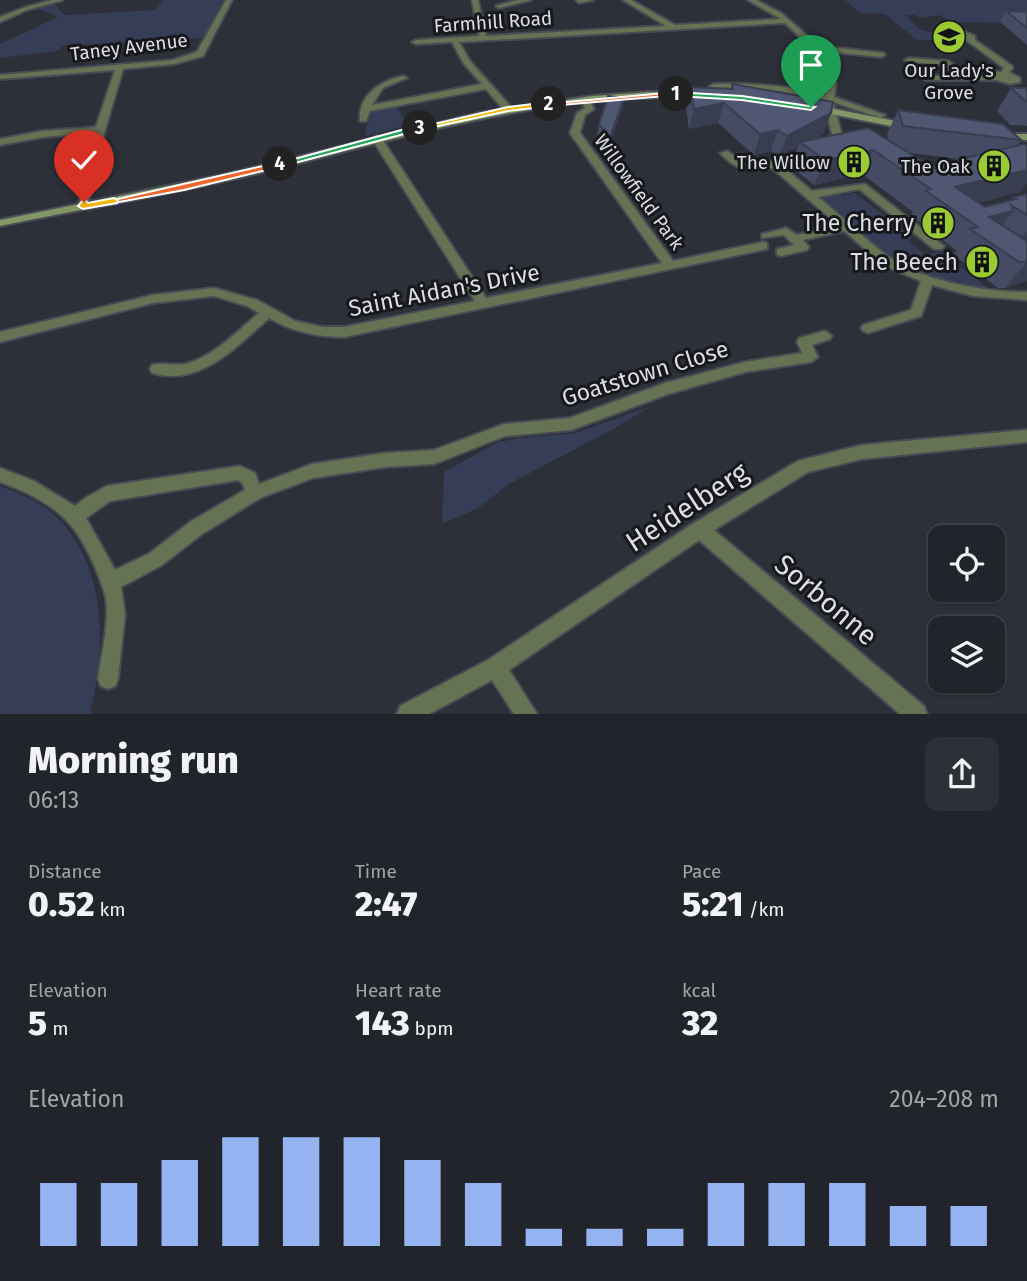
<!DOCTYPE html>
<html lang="en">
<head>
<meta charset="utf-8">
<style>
  body { margin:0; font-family:"Fira Sans",sans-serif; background:#2e3037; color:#f1f3f6; height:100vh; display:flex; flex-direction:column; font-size:26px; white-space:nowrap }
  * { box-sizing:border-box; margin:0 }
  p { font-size:23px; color:#a2a4a9 }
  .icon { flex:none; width:38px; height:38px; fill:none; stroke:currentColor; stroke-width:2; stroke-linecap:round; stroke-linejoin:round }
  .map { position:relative; height:714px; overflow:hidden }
  .sheet { display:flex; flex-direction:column; background:#22242b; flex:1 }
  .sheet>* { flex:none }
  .buttons { position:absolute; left:928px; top:525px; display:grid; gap:14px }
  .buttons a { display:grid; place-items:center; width:77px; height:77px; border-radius:14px; background:#22242b; box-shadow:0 2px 5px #0004,0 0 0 2px #3f4147; font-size:35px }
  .pin { position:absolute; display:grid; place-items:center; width:60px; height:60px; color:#fff; margin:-72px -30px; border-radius:50% 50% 50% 0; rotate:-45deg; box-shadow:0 0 7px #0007 }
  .pin .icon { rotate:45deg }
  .km { position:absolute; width:35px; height:35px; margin:-18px; border-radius:50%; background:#222; color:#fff; font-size:19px; line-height:35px; text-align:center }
  .round { display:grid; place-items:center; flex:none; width:74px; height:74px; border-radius:14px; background:#2e3037 }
  .head { display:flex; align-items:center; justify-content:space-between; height:119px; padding:0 28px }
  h1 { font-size:38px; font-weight:800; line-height:52px }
  .figures { display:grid; grid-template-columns:repeat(3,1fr); gap:10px; height:119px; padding:7px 28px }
  .figures div { display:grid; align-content:center }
  .figures b { font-size:35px; font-weight:800 }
  .figures small { font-size:19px; font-weight:400 }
  .figures p { font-size:19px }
  .chart { height:196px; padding:14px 28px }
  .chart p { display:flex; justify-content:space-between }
  .chart svg { width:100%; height:126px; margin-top:7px; stroke:#95b2f1; stroke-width:6 }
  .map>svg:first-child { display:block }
  .green { fill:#363d56 }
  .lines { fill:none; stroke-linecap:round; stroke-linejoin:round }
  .street-casing { stroke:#494c54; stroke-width:4 }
  .secondary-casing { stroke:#494c54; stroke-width:4 }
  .street { fill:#657254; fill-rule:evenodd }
  .secondary { fill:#839667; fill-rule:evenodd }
  .wall { fill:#454b62; fill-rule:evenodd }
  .shaded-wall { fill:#383d50 }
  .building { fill:#505772; stroke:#383d50; stroke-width:2 }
  .split-1 { fill:#22a559; stroke:#fff; stroke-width:2 }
  .split-2 { fill:#f0652b; stroke:#fff; stroke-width:2 }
  .split-3 { fill:#f5b400; stroke:#fff; stroke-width:2 }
  .split-4 { fill:#22a559; stroke:#fff; stroke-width:2 }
  .split-5 { fill:#f0652b; stroke:#fff; stroke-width:2 }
  .split-6 { fill:#f5b400; stroke:#fff; stroke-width:2 }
  .labels { text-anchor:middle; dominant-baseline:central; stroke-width:6; stroke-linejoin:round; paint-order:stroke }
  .far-street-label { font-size:19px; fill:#dcdee4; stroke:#17181c }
  .far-poi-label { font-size:19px; fill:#dcdee4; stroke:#17181c; text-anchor:end }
  .poi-label { font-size:23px; fill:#dcdee4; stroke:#17181c; text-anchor:end }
  .street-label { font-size:23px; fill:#dcdee4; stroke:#17181c }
  .near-street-label { font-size:28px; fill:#dcdee4; stroke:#17181c }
</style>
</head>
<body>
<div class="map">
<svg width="1027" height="714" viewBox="0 0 1027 714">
  <rect width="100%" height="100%" fill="#2d3039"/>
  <path class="green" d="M164,0H224L203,38L63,46L57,51L0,58V44L58,17L37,8L54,3L64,15L154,10Z
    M845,0H1027V28L1021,23L950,22L940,15L920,18L915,15H906L919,29L956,39L917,40L885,14L861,13Z
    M396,106L408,125L367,136L365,131L372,113L369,110Z
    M836,192L842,196L855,193L913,238L908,241L926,255L939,251L989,289L930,276L893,260L825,201L819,200V196Z
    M649,407L615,428L509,484L478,508L442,524L444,472L496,443L518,438L575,433Z
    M0,486C18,493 37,500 52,513C108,561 106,649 90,714H0Z"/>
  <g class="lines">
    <defs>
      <path id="street" d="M52,0H63L27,10L0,22V17L23,8Z
        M226,0H232L203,56L174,64L123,69L105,130L87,209H79L78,207L95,133L43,137L0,145V139L43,131L96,127L115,70L0,79V75L173,60L197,52Z
        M472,0H478L486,36L666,26L623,0H631L675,25L781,19L748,0H756L781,13L819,46L884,53L885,55L881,57L822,51L836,84L834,97L885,115L881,118L833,102L842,135L840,137L822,150L782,166L812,191L865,184L944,246L942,249H934L859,189L818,197C843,217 866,241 892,259C926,282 987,292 1027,292V300L973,296L932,285L921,316L868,333L863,331L861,328L863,325L911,310L921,281L885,266L844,231L803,240L809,247L807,250L781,256L777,255V249L794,245L784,235L762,238V234L786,228L797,235L838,225L772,168C748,172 737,171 720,153L728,151L743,163C773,166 809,154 832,134L824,104L825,100L779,91L713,90L709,87L713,84C751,83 788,85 826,95C832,65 805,42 785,23L459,42L470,61L511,107V111H505L486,89L370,111L366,121H360C358,95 380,81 403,76L407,78L383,88L372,105L482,84L464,64L452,42L416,44L412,42L416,40L479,36Z
        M518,0H531L499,8L496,6Z
        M576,0H593L579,3Z
        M963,31L975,36V40L1012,66L1013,68L1009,72L1020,78V82L1010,84L996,80H926L922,78L923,76H956L944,65L909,62L905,60L909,58L949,61L966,76H994L995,72H1001L1004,68L966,40H958L952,34Z
        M582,98H588L594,109L585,115L580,133L673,261L763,242L767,243V249L344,337C317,337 293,332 269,318C236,347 200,387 152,373L150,369L152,365C163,362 174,366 185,364C214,357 237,331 259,313L247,306L214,296L153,303L0,342V332L153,295L214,288L257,300L295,321L323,327H344L475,301L372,139L377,136L382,139L486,298L662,263L570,133L577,113L585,108L581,100Z
        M825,331L832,336L830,339L812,345L818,357L811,362L745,372L668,394L571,430L505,436L434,464L385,467L313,478L260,498L202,534L162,565L121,587L125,614L118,679L115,686L108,689L101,686L98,679C101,655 111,617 105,594C98,572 85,541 69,523C52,504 23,490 0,482V468L34,481L75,506L87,497L107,486L240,466L255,473L259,484L312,464L385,453L434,450L504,424L570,418L665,383L745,362L802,353L797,342L799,338ZM238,480L242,483L245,490L190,522L150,553L115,570L86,518L110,501Z
        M1027,430V442L862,459L808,472L714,530L924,706L927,714H900L699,540L509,670L537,714H514L492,680L429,714H397L400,706L488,660L694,523L798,461L862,445Z"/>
      <path id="secondary" d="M649,92H707L711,95L707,98C668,97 629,97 591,101C478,114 369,146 259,173C174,194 86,208 0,226V220L227,174L480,113L592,96Z
        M814,105L911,124L916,127L911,130L811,110L810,108Z
        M1000,134H1027V140L997,139L995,137Z"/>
    </defs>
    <use href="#street" class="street-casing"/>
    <use href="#secondary" class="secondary-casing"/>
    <use href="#street" class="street"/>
    <use href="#secondary" class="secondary"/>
  </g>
  <path class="wall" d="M1006,11L1027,12V45L1000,22Z
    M732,84L831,113L823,134L813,139L888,140L887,134L898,110L1021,140L1018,145L1027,146V183L1020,192L978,203L985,207L1010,201L1013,197L1027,194V281L1005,288H998L953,255L956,250L911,216L913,212L862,174L814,185L791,167L798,147L779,157L771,151L754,155L718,123L689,129L686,107L690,87L731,89ZM910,153L959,159L931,166Z
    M1011,88H1027V126L1010,125L997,111Z
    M624,98L622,109L608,148L597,136L599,124Z"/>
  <path class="shaded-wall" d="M624,98L622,109L608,148L610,137Z
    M724,103L718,123L689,129L694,109Z
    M831,113L823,134L803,144L800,142L798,147L779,157L787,136Z
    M778,130L771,151L754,155L760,134Z
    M873,150L862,174L814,185L825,160Z
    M1027,169V183L1020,192L952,209L955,187Z
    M1013,211L995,237L989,217Z
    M1027,231V243L1015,246Z
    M1027,262V281L1005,288L1026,263Z"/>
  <path class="building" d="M1006,11L1027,12V28Z
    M732,84L833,102L831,113L787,136L778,130L760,134L724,103L694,109L690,87L733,89Z
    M1011,88H1027V101H1025Z
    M608,96L624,98L610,137L599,124Z
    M898,110L1003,124L1021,140L903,126Z
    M868,128L931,166L1024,144L1027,146V170L955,187L985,207L1016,199L1013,197L1027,194V215L1011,205L1013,211L989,217L1027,241V262H1019L970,229L978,227L926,191L931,189L873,150L825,160L800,142Z"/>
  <path class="split-1" d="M674,92L742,96L815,107L811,110L742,100L676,96Z"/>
  <path class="split-2" d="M676,92L678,95L549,106L545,104Z"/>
  <path class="split-3" d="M549,102L551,106L508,111L420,130L416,128L508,107Z"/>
  <path class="split-4" d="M420,125L423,129L280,167L276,164Z"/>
  <path class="split-5" d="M280,162L283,166L184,190L114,203L109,201Z"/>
  <path class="split-6" d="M114,198L118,201L117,203L83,209L78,206L84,199L88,203Z"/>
  <defs>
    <symbol id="school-disc" viewBox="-11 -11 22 22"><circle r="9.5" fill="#9acb34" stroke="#17181c"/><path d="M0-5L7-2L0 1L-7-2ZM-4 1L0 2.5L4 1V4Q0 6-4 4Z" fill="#111"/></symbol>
    <symbol id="building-disc" viewBox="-11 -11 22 22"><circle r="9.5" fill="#9acb34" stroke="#17181c"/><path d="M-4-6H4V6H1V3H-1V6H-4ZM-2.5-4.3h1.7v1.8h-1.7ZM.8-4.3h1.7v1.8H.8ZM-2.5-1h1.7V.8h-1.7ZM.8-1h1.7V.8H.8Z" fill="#111"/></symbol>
  </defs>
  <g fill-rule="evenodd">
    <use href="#school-disc" x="930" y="18" width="38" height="38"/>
    <use href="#building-disc" x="835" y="143" width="38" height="38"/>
    <use href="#building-disc" x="975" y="147" width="38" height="38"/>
    <use href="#building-disc" x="919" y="204" width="38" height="38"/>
    <use href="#building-disc" x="963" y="243" width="38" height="38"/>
  </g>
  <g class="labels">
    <g class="far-street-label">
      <text transform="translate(493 22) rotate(-4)">Farmhill Road</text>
      <text transform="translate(129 47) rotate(-7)">Taney Avenue</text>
      <text transform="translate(639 192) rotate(54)">Willowfield Park</text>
    </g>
    <g class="far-poi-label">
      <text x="949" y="70" text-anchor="middle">Our Lady's<tspan x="949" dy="22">Grove</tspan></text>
      <text x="830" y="162">The Willow</text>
      <text x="970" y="166">The Oak</text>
    </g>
    <g class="poi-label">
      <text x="914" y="223">The Cherry</text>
      <text x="958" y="262">The Beech</text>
    </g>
    <g class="street-label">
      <text transform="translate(444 290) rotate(-11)">Saint Aidan's Drive</text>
      <text transform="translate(645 373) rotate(-17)">Goatstown Close</text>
    </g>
    <g class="near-street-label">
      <text transform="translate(687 507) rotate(-33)">Heidelberg</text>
      <text transform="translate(826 600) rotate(40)">Sorbonne</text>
    </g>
  </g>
</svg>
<div class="buttons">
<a><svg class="icon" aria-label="locate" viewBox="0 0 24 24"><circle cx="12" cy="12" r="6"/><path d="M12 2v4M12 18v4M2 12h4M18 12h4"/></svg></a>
<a><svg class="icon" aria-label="layers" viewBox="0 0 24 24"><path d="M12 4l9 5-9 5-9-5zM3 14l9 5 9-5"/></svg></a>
</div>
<div class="pin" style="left:811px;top:107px;background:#1e9e55"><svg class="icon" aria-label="arrive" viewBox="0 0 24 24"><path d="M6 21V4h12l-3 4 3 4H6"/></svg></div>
<div class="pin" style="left:84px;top:202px;background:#d93025"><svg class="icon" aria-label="check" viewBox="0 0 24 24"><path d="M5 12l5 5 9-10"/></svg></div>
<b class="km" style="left:676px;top:94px">1</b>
<b class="km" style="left:549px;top:104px">2</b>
<b class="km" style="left:420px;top:128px">3</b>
<b class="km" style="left:280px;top:164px">4</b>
</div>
<section class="sheet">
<div class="head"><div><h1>Morning run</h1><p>06:13</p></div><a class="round"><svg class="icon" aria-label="share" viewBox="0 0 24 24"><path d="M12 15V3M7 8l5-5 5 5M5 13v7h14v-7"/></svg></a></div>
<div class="figures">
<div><p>Distance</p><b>0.52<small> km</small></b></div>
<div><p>Time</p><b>2:47</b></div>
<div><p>Pace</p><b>5:21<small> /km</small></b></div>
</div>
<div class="figures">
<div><p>Elevation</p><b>5<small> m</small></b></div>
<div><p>Heart rate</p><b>143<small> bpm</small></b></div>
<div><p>kcal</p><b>32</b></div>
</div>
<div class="chart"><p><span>Elevation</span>204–208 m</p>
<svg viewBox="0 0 160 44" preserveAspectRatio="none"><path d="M5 44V22M15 44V22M25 44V14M35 44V6M45 44V6M55 44V6M65 44V14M75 44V22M85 44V38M95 44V38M105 44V38M115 44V22M125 44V22M135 44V22M145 44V30M155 44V30"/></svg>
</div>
</section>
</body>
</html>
